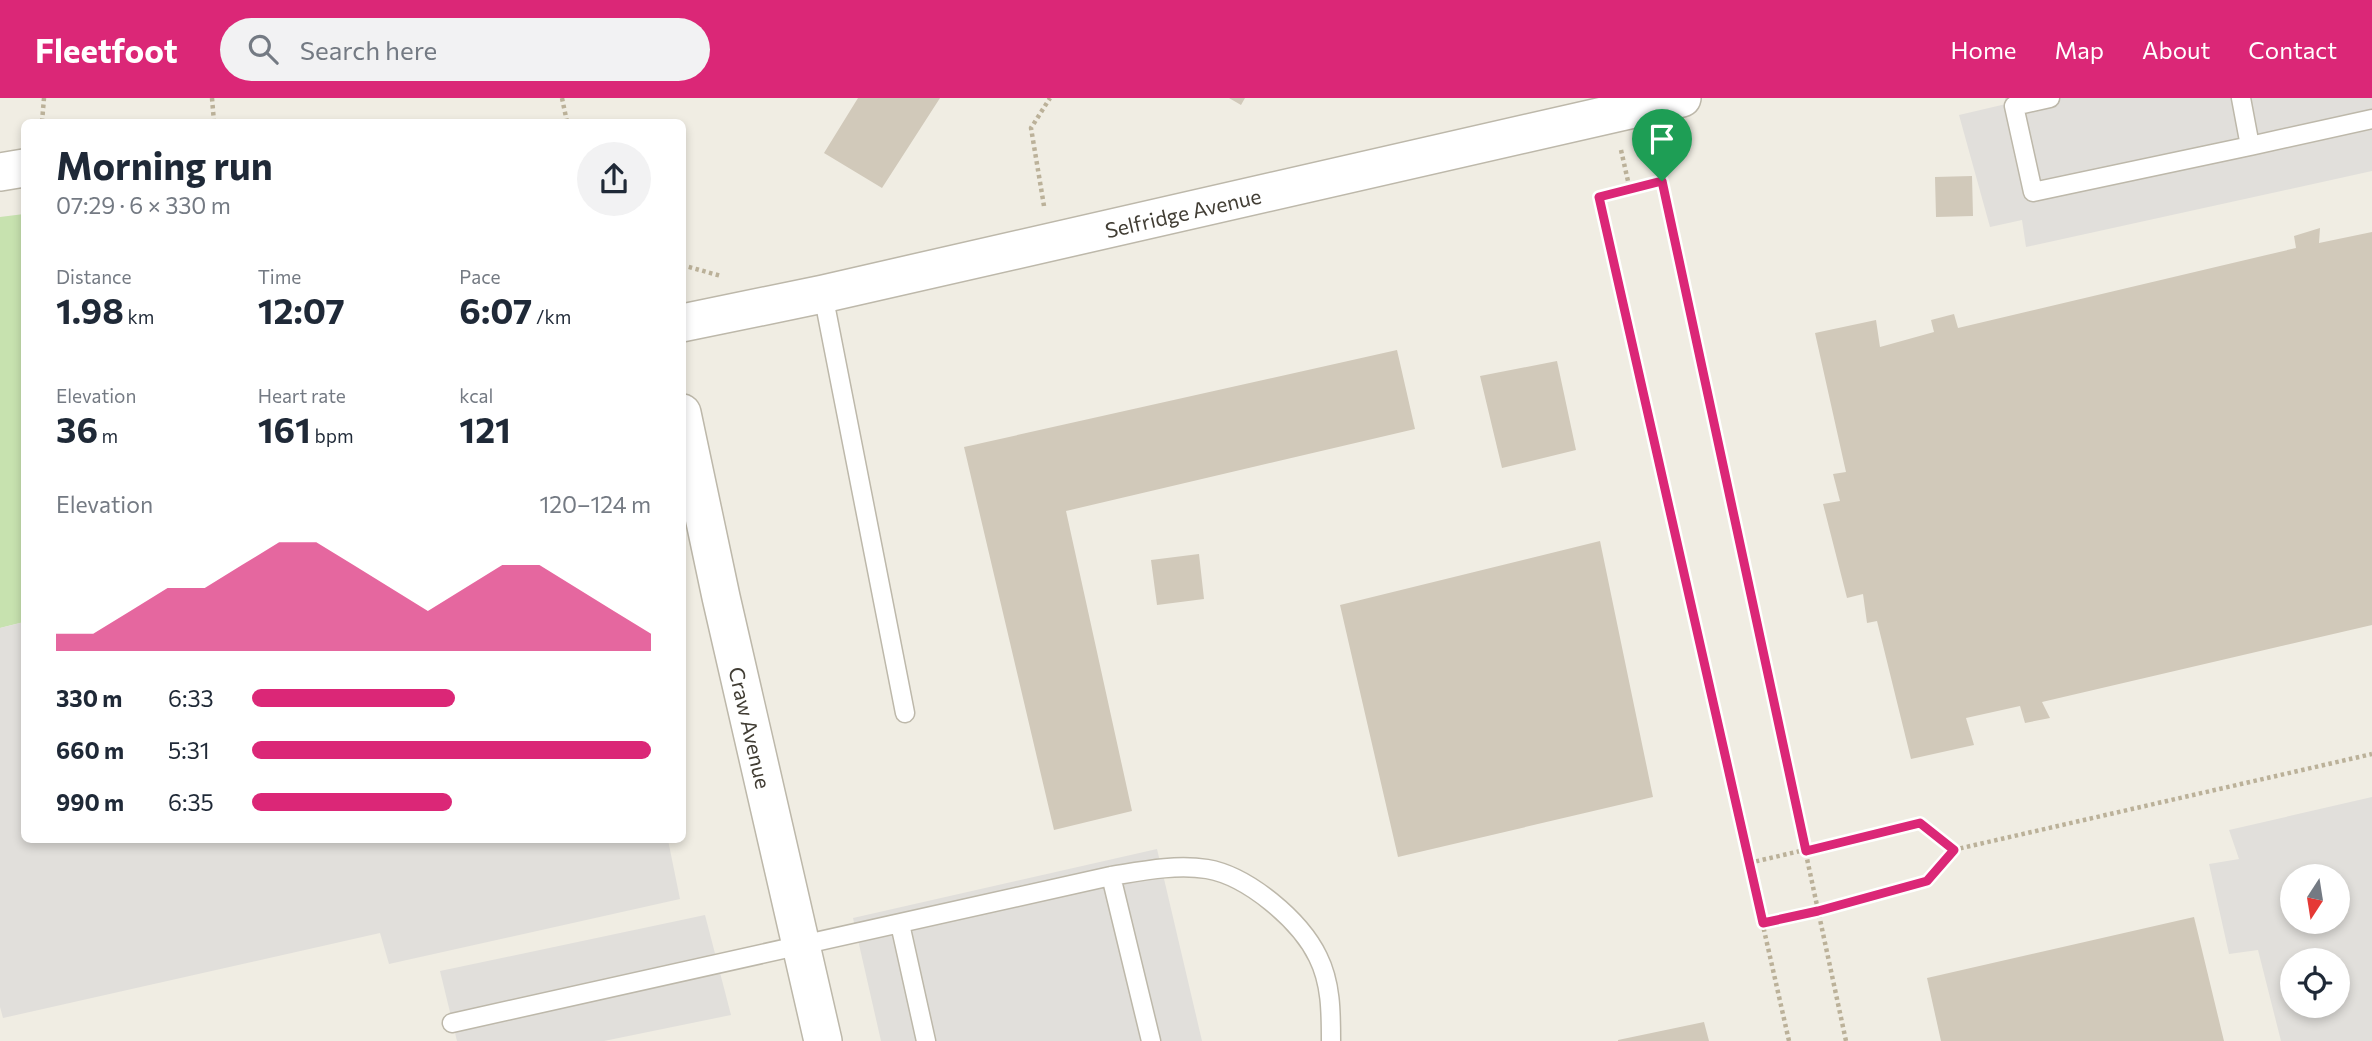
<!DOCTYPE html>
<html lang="en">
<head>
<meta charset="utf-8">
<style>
  body { margin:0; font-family:Commissioner,sans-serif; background:#f2f2f3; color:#1f2937; height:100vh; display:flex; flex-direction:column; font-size:26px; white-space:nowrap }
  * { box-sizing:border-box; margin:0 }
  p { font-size:23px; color:#747a83 }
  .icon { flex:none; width:38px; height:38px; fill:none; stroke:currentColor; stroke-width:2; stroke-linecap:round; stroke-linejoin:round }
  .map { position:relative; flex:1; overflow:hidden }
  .side { position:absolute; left:21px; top:21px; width:665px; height:724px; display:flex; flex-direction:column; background:#fff; border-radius:10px; box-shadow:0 4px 10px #0003 }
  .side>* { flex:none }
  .needle { width:46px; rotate:192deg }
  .tools { position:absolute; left:2280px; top:766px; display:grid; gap:14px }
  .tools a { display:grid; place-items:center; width:70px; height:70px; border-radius:50%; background:#fff; box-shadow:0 4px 10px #0003; font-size:35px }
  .pin { position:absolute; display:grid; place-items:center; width:60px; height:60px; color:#fff; margin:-72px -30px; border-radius:50% 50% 50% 0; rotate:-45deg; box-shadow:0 0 7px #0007 }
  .pin .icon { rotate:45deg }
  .round { display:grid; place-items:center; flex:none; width:74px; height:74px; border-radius:37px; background:#f2f2f3 }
  .head { display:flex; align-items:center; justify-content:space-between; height:119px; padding:0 35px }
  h1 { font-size:38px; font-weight:700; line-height:52px }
  .figures { display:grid; grid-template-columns:repeat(3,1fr); gap:10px; height:119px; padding:7px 35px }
  .figures div { display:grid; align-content:center }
  .figures b { font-size:35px; font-weight:700 }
  .figures small { font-size:19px; font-weight:400 }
  .figures p { font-size:19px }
  .chart { height:196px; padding:14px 35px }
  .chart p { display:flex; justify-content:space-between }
  .chart svg { width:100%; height:126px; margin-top:7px; fill:#db2777; opacity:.7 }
  ul { padding:0 35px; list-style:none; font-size:23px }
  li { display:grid; grid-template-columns:112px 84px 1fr; align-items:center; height:52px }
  li i { height:18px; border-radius:9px; background:#db2777 }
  header { display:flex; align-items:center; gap:42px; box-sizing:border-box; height:98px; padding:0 35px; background:#db2777; color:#fff }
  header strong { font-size:33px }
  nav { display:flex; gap:38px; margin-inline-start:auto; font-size:24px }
  .search { width:490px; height:63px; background:#f2f2f3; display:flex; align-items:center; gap:18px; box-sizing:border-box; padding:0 24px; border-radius:38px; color:#747a83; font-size:26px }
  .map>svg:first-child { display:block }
  .green { fill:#c7e2af }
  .parking { fill:#e1dfdb; fill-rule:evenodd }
  .building { fill:#d1c9ba }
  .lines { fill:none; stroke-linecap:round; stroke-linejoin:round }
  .lane-casing { stroke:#bdb8aa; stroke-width:21 }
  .street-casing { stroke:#bdb8aa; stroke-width:40 }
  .path { stroke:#bbb199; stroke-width:4.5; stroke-dasharray:3.5 3.5; stroke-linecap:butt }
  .lane { stroke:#fff; stroke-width:18 }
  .street { stroke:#fff; stroke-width:37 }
  .route-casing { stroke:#fff; stroke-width:14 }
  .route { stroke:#db2777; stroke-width:9 }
  .labels { text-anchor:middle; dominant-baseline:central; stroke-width:5; stroke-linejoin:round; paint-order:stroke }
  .street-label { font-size:21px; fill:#413d34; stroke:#fff }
</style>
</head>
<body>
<header>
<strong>Fleetfoot</strong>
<div class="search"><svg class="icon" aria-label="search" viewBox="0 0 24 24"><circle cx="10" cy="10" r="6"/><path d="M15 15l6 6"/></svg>Search here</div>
<nav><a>Home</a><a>Map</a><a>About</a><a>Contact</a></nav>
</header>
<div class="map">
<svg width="2372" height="943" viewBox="0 0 2372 943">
  <rect width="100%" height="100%" fill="#f0ede3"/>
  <path class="green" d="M24,116V524L0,530V119Z"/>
  <path class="parking" d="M2005,0H2372V73L2026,149L2022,122L1990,129L1959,17L2006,6Z
    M24,524V742H668L680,801L389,866L380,835L3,920L0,909V530Z
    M2372,699V943H2281L2258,852L2229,856L2209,766L2239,761L2229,732ZM2292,779H2338V824H2292ZM2292,863H2338V908H2292Z
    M1157,751L1202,943H881L853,820Z
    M705,817L731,917L604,943H457L440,873Z"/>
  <path class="building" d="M858,0H940L882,90L824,55Z
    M1229,0H1245L1241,7Z
    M1972,78L1973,118L1936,119L1935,79Z
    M2320,130L2319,145L2372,134V527L2042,604L2050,620L2025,625L2020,608L1966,620L1974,647L1911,661L1877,523L1867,525L1863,496L1847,500L1823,406L1840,403L1833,376L1846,374L1815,235L1876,222L1880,249L1934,234L1931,222L1954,216L1958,230L2296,150L2294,138Z
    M1397,252L1415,331L1066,413L1132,713L1054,732L964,349Z
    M1557,263L1576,352L1502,370L1480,278Z
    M1600,443L1653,699L1398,759L1340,507Z
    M1199,456L1204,501L1157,507L1151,462Z
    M2194,819L2224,943H1941L1927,880Z
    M1704,924L1709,943H1618V942Z"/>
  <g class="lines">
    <defs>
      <path id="lane" d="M2050,0L2014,8L2033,94L2250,48
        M2241,0L2250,48L2372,21
        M823,196L905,615
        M1111,778L1151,943
        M900,826L926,943
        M452,925L1111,778C1142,773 1175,766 1207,771C1248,778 1300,822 1318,859C1331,885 1331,914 1331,943"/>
      <g id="street">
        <path d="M0,74L24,70"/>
        <path id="s1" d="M682,225L823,196L1682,0"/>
        <path id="s2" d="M682,315L721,499L823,943"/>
      </g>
    </defs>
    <use href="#lane" class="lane-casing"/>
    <use href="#street" class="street-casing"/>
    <path class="path" d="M212,0L214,24
      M562,0L567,24
      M42,24L44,0
      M1621,52L1630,92
      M1044,108L1031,30L1050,0
      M682,167L721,178
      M1749,765L1920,725L1953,752
      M1763,825L1818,813L1927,783L1953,752L2372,656
      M1789,943L1599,99L1662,83L1846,943"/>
    <use href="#lane" class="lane"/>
    <use href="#street" class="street"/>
  </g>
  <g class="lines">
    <defs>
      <path id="route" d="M1662,83L1806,753L1920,725L1954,752L1927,783L1818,813L1763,825L1599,99Z"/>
    </defs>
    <use href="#route" class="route-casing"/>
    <use href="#route" class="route"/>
  </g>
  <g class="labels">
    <g class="street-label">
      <text stroke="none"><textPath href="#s1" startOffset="513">Selfridge Avenue</textPath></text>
      <text stroke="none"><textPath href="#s2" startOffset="322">Craw Avenue</textPath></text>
    </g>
  </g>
</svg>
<div class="tools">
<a><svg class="needle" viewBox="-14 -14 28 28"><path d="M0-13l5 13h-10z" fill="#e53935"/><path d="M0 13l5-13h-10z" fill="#747a83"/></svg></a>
<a><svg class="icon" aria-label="locate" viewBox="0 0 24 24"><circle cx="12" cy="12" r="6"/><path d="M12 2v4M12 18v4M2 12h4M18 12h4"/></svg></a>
</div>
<div class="pin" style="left:1662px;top:83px;background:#1e9e55"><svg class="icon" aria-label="arrive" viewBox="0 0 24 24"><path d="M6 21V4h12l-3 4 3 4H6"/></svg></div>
<section class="side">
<div class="head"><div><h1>Morning run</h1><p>07:29 · 6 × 330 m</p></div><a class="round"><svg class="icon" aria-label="share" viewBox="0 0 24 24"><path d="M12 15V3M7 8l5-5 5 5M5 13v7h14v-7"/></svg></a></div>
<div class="figures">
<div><p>Distance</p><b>1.98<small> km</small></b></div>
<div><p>Time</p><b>12:07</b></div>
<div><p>Pace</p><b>6:07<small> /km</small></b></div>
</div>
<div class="figures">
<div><p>Elevation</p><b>36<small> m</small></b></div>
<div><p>Heart rate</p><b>161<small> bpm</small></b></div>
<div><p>kcal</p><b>121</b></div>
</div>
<div class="chart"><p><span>Elevation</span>120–124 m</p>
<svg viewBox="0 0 160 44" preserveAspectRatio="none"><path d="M0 44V38L10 38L20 30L30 22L40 22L50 14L60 6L70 6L80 14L90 22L100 30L110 22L120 14L130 14L140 22L150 30L160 38V44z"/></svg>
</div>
<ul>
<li><b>330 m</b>6:33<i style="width:51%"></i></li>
<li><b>660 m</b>5:31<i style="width:100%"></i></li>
<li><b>990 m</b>6:35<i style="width:50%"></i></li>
</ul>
</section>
</div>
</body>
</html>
